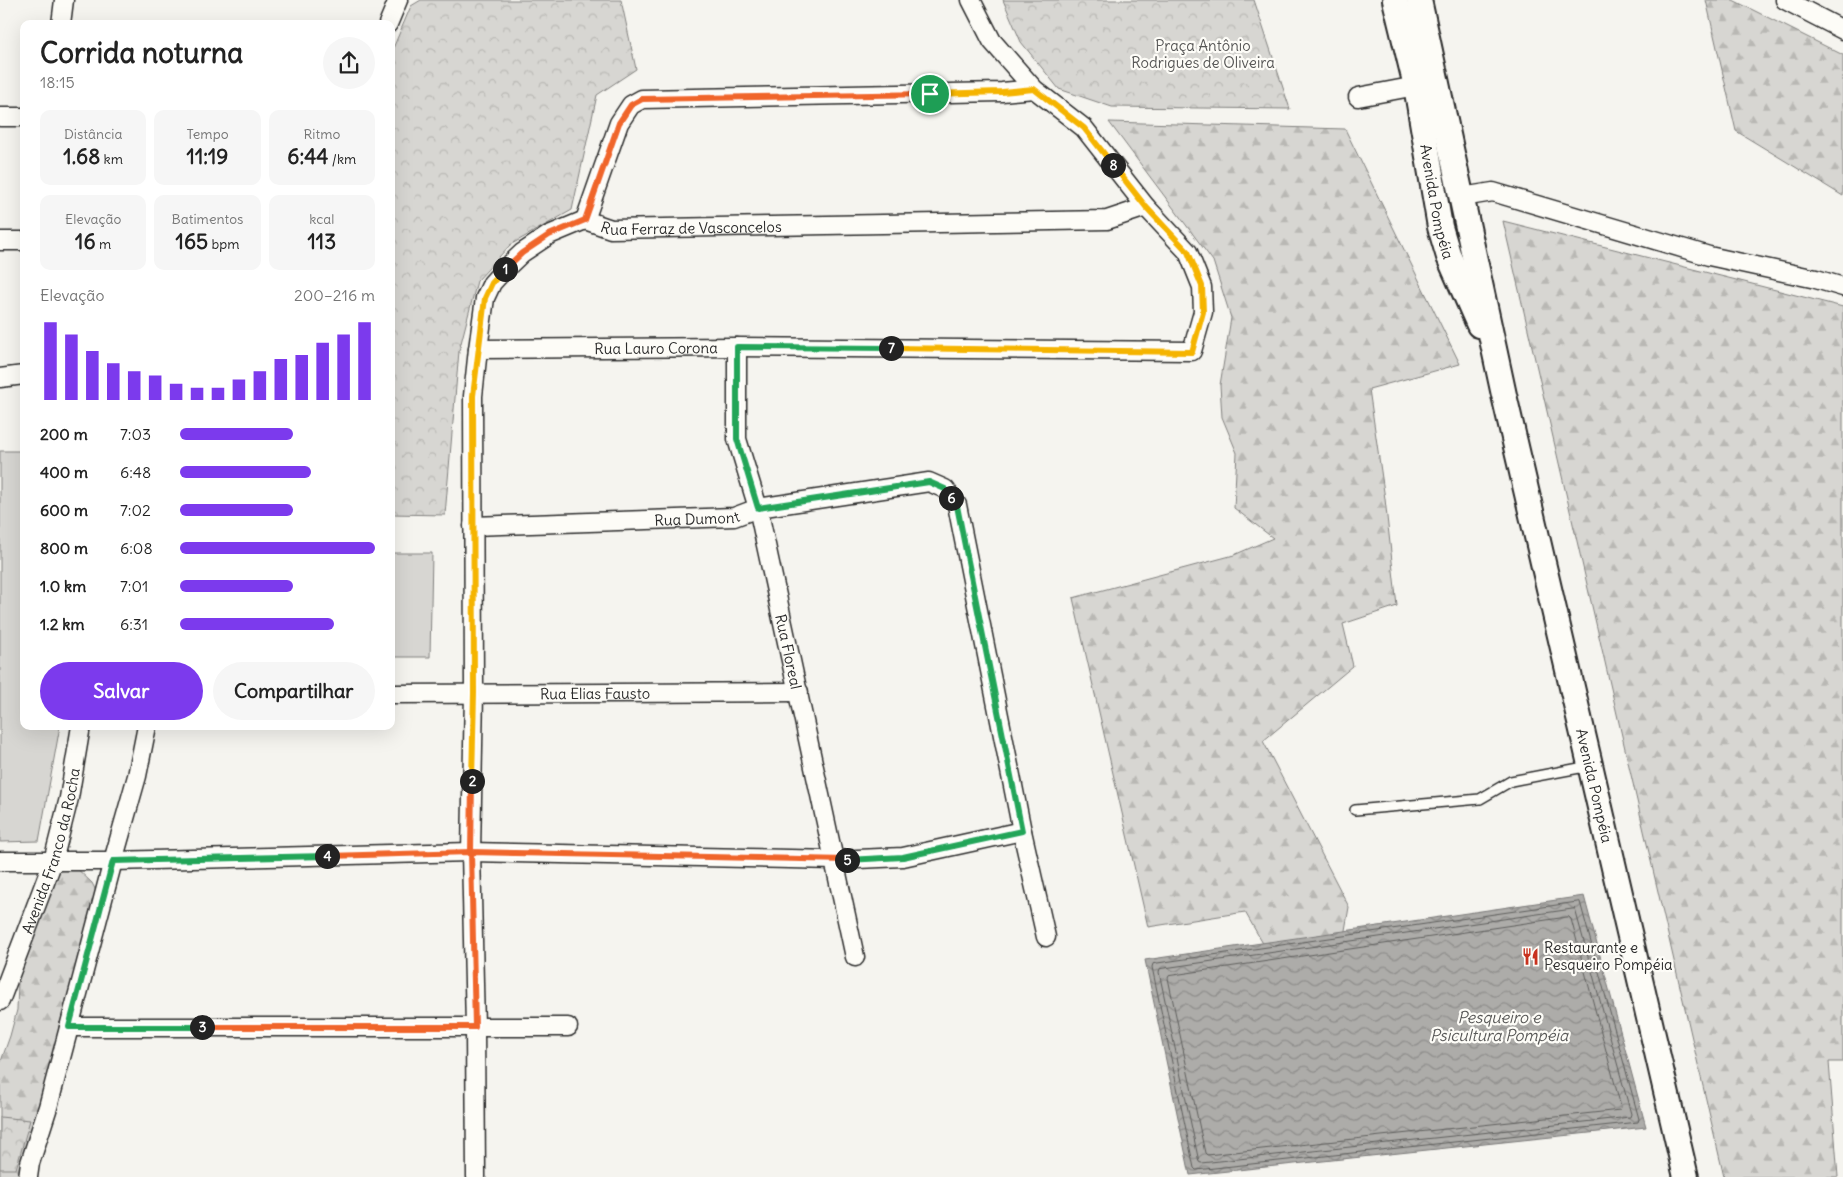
<!DOCTYPE html>
<html lang="pt">
<head>
<meta charset="utf-8">
<style>
  body { margin:0; font-family:Delius,sans-serif; background:#f6f6f6; color:#222; height:100vh; display:flex; flex-direction:column; font-size:19px; white-space:nowrap }
  * { box-sizing:border-box; margin:0 }
  p { font-size:16px; color:#767676 }
  .icon { flex:none; width:28px; height:28px; fill:none; stroke:currentColor; stroke-width:2; stroke-linecap:round; stroke-linejoin:round }
  .map { position:relative; flex:1; overflow:hidden }
  .drawer { position:absolute; left:20px; top:20px; width:375px; height:710px; display:flex; flex-direction:column; background:#fff; border-radius:10px; box-shadow:0 5px 20px #0002 }
  .drawer>* { flex:none }
  .pin { position:absolute; display:grid; place-items:center; width:42px; height:42px; color:#fff; margin:-21px; border:2px solid #fff; border-radius:50%; box-shadow:0 1px 5px #0007 }
  .km { position:absolute; width:25px; height:25px; margin:-12px; border-radius:50%; background:#222; color:#fff; font-size:14px; line-height:25px; text-align:center }
  .round { display:grid; place-items:center; flex:none; width:52px; height:52px; border-radius:26px; background:#f6f6f6 }
  .headline { display:flex; align-items:center; justify-content:space-between; height:85px; padding:0 20px }
  h1 { font-size:28px; font-weight:700; line-height:38px }
  .stats { display:grid; grid-template-columns:repeat(3,1fr); gap:8px; height:85px; padding:5px 20px }
  .stats div { display:grid; align-content:center; border-radius:10px; background:#f6f6f6; text-align:center }
  .stats b { font-size:21px; font-weight:700 }
  .stats small { font-size:14px; font-weight:400 }
  .stats p { font-size:14px }
  .chart { height:140px; padding:10px 20px }
  .chart p { display:flex; justify-content:space-between }
  .chart svg { width:100%; height:90px; margin-top:5px; stroke:#7c3aed; stroke-width:6 }
  .cta { display:flex; gap:10px; margin-top:auto; padding:10px 20px }
  .cta a { flex:1; height:58px; border-radius:30px; background:#7c3aed; color:#fff; font-size:20px; font-weight:700; line-height:58px; text-align:center }
  .cta a+a { background:#f6f6f6; color:#222 }
  ul { padding:0 20px; list-style:none; font-size:16px }
  li { display:grid; grid-template-columns:80px 60px 1fr; align-items:center; height:38px }
  li i { height:12px; border-radius:6px; background:#7c3aed }
  .map>svg:first-child { display:block }
  .forest { fill:url(#forest-firs); stroke:#81807e }
  .park { fill:url(#park-crowns); stroke:#81807e }
  .garden { fill:#d7d6d2; stroke:#81807e }
  .water { fill:url(#water-waves); stroke:#797877 }
  .lines { fill:none; stroke-linecap:round; stroke-linejoin:round }
  .shore { stroke:#5f5f5d; stroke-width:1 }
  .lane-casing { stroke:#2b2b2b; stroke-width:12 }
  .street-casing { stroke:#2b2b2b; stroke-width:21 }
  .secondary-casing { stroke:#2b2b2b; stroke-width:28 }
  .lane { stroke:#fdfcf7; stroke-width:9 }
  .street { stroke:#fdfcf7; stroke-width:18 }
  .secondary { stroke:#fdfcf7; stroke-width:24 }
  .split-1-casing { stroke:#fff; stroke-width:10 }
  .split-2-casing { stroke:#fff; stroke-width:10 }
  .split-3-casing { stroke:#fff; stroke-width:10 }
  .split-4-casing { stroke:#fff; stroke-width:10 }
  .split-5-casing { stroke:#fff; stroke-width:10 }
  .split-6-casing { stroke:#fff; stroke-width:10 }
  .split-7-casing { stroke:#fff; stroke-width:10 }
  .split-8-casing { stroke:#fff; stroke-width:10 }
  .split-9-casing { stroke:#fff; stroke-width:10 }
  .split-1 { stroke:#f0652b; stroke-width:6 }
  .split-2 { stroke:#f5b400; stroke-width:6 }
  .split-3 { stroke:#f0652b; stroke-width:6 }
  .split-4 { stroke:#22a559; stroke-width:6 }
  .split-5 { stroke:#f0652b; stroke-width:6 }
  .split-6 { stroke:#22a559; stroke-width:6 }
  .split-7 { stroke:#22a559; stroke-width:6 }
  .split-8 { stroke:#f5b400; stroke-width:6 }
  .split-9 { stroke:#f5b400; stroke-width:6 }
  .labels { text-anchor:middle; dominant-baseline:central; stroke-width:4.5; stroke-linejoin:round; paint-order:stroke }
  .park-label { font-size:15px; fill:#565655; stroke:#fdfcf7 }
  .street-label { font-size:15px; fill:#2b2b2b; stroke:#fdfcf7 }
  .poi-label { font-size:15px; fill:#2b2b2b; stroke:#fdfcf7; text-anchor:start }
  .water-label { font-size:16px; font-style:italic; fill:#585857; stroke:#fdfcf7 }
</style>
</head>
<body>
<div class="map">
<svg width="1843" height="1177" viewBox="0 0 1843 1177">
  <defs>
    <pattern id="forest-firs" width="22" height="20" patternUnits="userSpaceOnUse" patternTransform="scale(1.25)"><rect width="22" height="20" fill="#d7d6d2"/><path d="M5 1l3.5 6h-7zM16 11l3.5 6h-7z" fill="#b9b8b4"/></pattern>
    <pattern id="park-crowns" width="20" height="18" patternUnits="userSpaceOnUse" patternTransform="scale(1.25)"><rect width="20" height="18" fill="#d7d6d2"/><path d="M2 6a3 3 0 1 1 6 0M12 15a3 3 0 1 1 6 0" fill="none" stroke="#b9b8b4"/></pattern>
    <pattern id="water-waves" width="16" height="10" patternUnits="userSpaceOnUse" patternTransform="scale(1.25)"><rect width="16" height="10" fill="#adaca9"/><path d="M0 5q4-4 8 0t8 0" fill="none" stroke="#8d8c8a"/></pattern>
  </defs>
  <rect width="100%" height="100%" fill="#f5f4ef"/>
  <filter id="ink" filterUnits="userSpaceOnUse"><feTurbulence type="fractalNoise" baseFrequency=".02" numOctaves="2"/><feDisplacementMap in="SourceGraphic" scale="10" xChannelSelector="R" yChannelSelector="G"/><feConvolveMatrix kernelMatrix="1 2 1 2 8 2 1 2 1" color-interpolation-filters="sRGB"/></filter>
  <g filter="url(#ink)">
    <path class="forest" d="M1706,0H1733L1843,55V196L1736,131Z
      M1109,122L1345,129L1460,364L1369,389L1385,499L1397,606L1343,624L1353,666L1263,741L1349,907L1336,983L1298,1005L1245,912L1148,927L1073,598L1234,555L1273,538L1234,508L1237,453L1222,417L1220,385L1231,318L1213,261Z
      M1503,221L1843,307V1062H1829L1838,1177H1724Z
      M70,862L92,883L104,907L82,1016L75,1042L22,1177H0V1064L10,1036L17,1010L18,982L39,904L48,879Z"/>
    <path class="park" d="M421,0H621L636,69L597,95L572,210L510,245L477,281L459,351L445,515L391,514V53L411,6Z
      M1003,0H1254L1290,109L1112,107L1059,89L1021,42Z
      M0,1117L30,1120L16,1169H0Z"/>
    <path class="garden" d="M0,451H24V726H60L39,841L0,842Z
      M391,553H432L430,657H391Z"/>
    <path class="water" d="M1584,896L1646,1127L1190,1175L1145,960Z"/>
    <g class="lines">
      <path class="shore" d="M1580,902L1639,1119L1638,1122L1196,1170L1194,1168L1152,967L1153,964Z
        M1575,909L1631,1114L1630,1117L1201,1163L1199,1162L1159,972L1160,969Z
        M1569,917L1571,919L1621,1107L1620,1110L1207,1155L1205,1153L1168,978L1169,976Z"/>
      <defs>
        <path id="lane" d="M1355,810L1480,799L1511,781L1590,766"/>
        <g id="street">
          <path d="M1785,0L1843,30"/>
          <path d="M61,24L64,0"/>
          <path d="M388,24L398,0"/>
          <path d="M1358,97L1416,86"/>
          <path d="M0,117H24"/>
          <path d="M1462,197L1493,192L1709,256L1816,279L1843,287"/>
          <path d="M585,220L619,123L631,105L642,99L1002,92L1034,89"/>
          <path d="M0,241H24"/>
          <path id="s1" d="M737,347V439L758,508L855,957"/>
          <path id="s2" d="M478,349L737,347L1192,351L1203,312L1202,287L1188,252L1146,207L1084,128L1034,89L992,41L971,0"/>
          <path d="M0,378L24,375"/>
          <path id="s3" d="M473,526L734,517L758,508L929,482L945,489L957,505L1022,831L1046,937"/>
          <path id="s4" d="M391,694L799,692"/>
          <path d="M0,861H113L471,852L835,860L903,857L1022,831"/>
          <path id="s5" d="M0,1001L53,861L69,798L81,726"/>
          <path d="M69,1027H568"/>
          <path d="M28,1177L30,1163L48,1107L113,861L137,776L147,726"/>
          <path id="s6" d="M476,1177L475,1027L471,852L474,693L473,396L478,349L485,298L492,283L502,272L522,253L549,235L585,220L611,229L1107,220L1146,207"/>
        </g>
        <g id="secondary">
          <path id="s7" d="M1395,0L1416,86L1440,227L1449,257L1479,325"/>
          <path id="s8" d="M1419,0L1504,395L1686,1177"/>
        </g>
      </defs>
      <use href="#lane" class="lane-casing"/>
      <use href="#street" class="street-casing"/>
      <use href="#secondary" class="secondary-casing"/>
      <use href="#lane" class="lane"/>
      <use href="#street" class="street"/>
      <use href="#secondary" class="secondary"/>
    </g>
  </g>
  <g class="lines" filter="url(#ink)">
    <defs>
      <path id="split-1" d="M505,269L522,253L549,235L585,220L619,123L631,105L642,99L930,94"/>
      <path id="split-2" d="M472,781L474,693L473,396L485,298L492,283L505,269"/>
      <path id="split-3" d="M202,1027H475L471,852L472,781"/>
      <path id="split-4" d="M202,1027H69L113,861L327,856"/>
      <path id="split-5" d="M327,856L471,852L847,860"/>
      <path id="split-6" d="M847,860L903,857L1022,831L957,506L951,498"/>
      <path id="split-7" d="M891,348L737,347V439L758,508L929,482L945,489L951,498"/>
      <path id="split-8" d="M891,348L1192,352L1203,312L1202,286L1188,252L1146,207L1113,165"/>
      <path id="split-9" d="M930,94L1002,92L1034,89L1084,128L1113,165"/>
    </defs>
    <use href="#split-1" class="split-1-casing"/>
    <use href="#split-2" class="split-2-casing"/>
    <use href="#split-3" class="split-3-casing"/>
    <use href="#split-4" class="split-4-casing"/>
    <use href="#split-5" class="split-5-casing"/>
    <use href="#split-6" class="split-6-casing"/>
    <use href="#split-7" class="split-7-casing"/>
    <use href="#split-8" class="split-8-casing"/>
    <use href="#split-9" class="split-9-casing"/>
    <use href="#split-1" class="split-1"/>
    <use href="#split-2" class="split-2"/>
    <use href="#split-3" class="split-3"/>
    <use href="#split-4" class="split-4"/>
    <use href="#split-5" class="split-5"/>
    <use href="#split-6" class="split-6"/>
    <use href="#split-7" class="split-7"/>
    <use href="#split-8" class="split-8"/>
    <use href="#split-9" class="split-9"/>
  </g>
  <defs>
    <symbol id="restaurant-bare" viewBox="-9 -9 18 18"><path d="M-5-6h1v4h1v-4h1v4h1v-4h1v5L-1.5 .5V6h-2V.5L-5-1ZM5-6V6H3V1.5H1.5Q1.5-4 5-6Z" fill="#c8321e" stroke="#fdfcf7" stroke-width="2.5" paint-order="stroke"/></symbol>
  </defs>
  <g fill-rule="evenodd">
    <use href="#restaurant-bare" x="1518" y="944" width="25" height="25"/>
  </g>
  <g class="labels">
    <g class="park-label">
      <text x="1203" y="45">Praça Antônio<tspan x="1203" dy="17">Rodrigues de Oliveira</tspan></text>
    </g>
    <g class="street-label">
      <text stroke="none"><textPath href="#s7" startOffset="206">Avenida Pompéia</textPath></text>
      <text stroke="none"><textPath href="#s6" startOffset="1118">Rua Ferraz de Vasconcelos</textPath></text>
      <text stroke="none"><textPath href="#s2" startOffset="178">Rua Lauro Corona</textPath></text>
      <text stroke="none"><textPath href="#s3" startOffset="224">Rua Dumont</textPath></text>
      <text stroke="none"><textPath href="#s1" startOffset="311">Rua Floreal</textPath></text>
      <text stroke="none"><textPath href="#s4" startOffset="204">Rua Elias Fausto</textPath></text>
      <text stroke="none"><textPath href="#s8" startOffset="805">Avenida Pompéia</textPath></text>
      <text stroke="none"><textPath href="#s5" startOffset="159">Avenida Franco da Rocha</textPath></text>
    </g>
    <g class="poi-label">
      <text x="1544" y="947">Restaurante e<tspan x="1544" dy="17">Pesqueiro Pompéia</tspan></text>
    </g>
    <g class="water-label">
      <text x="1499" y="1017">Pesqueiro e<tspan x="1499" dy="18">Psicultura Pompéia</tspan></text>
    </g>
  </g>
</svg>
<div class="pin" style="left:930px;top:94px;background:#1e9e55"><svg class="icon" aria-label="arrive" viewBox="0 0 24 24"><path d="M6 21V4h12l-3 4 3 4H6"/></svg></div>
<b class="km" style="left:505px;top:269px">1</b>
<b class="km" style="left:472px;top:781px">2</b>
<b class="km" style="left:202px;top:1027px">3</b>
<b class="km" style="left:327px;top:856px">4</b>
<b class="km" style="left:847px;top:860px">5</b>
<b class="km" style="left:951px;top:498px">6</b>
<b class="km" style="left:891px;top:348px">7</b>
<b class="km" style="left:1113px;top:165px">8</b>
<section class="drawer">
<div class="headline"><div><h1>Corrida noturna</h1><p>18:15</p></div><a class="round"><svg class="icon" aria-label="share" viewBox="0 0 24 24"><path d="M12 15V3M7 8l5-5 5 5M5 13v7h14v-7"/></svg></a></div>
<div class="stats">
<div><p>Distância</p><b>1.68<small> km</small></b></div>
<div><p>Tempo</p><b>11:19</b></div>
<div><p>Ritmo</p><b>6:44<small> /km</small></b></div>
</div>
<div class="stats">
<div><p>Elevação</p><b>16<small> m</small></b></div>
<div><p>Batimentos</p><b>165<small> bpm</small></b></div>
<div><p>kcal</p><b>113</b></div>
</div>
<div class="chart"><p><span>Elevação</span>200–216 m</p>
<svg viewBox="0 0 160 44" preserveAspectRatio="none"><path d="M5 44V6M15 44V12M25 44V20M35 44V26M45 44V30M55 44V32M65 44V36M75 44V38M85 44V38M95 44V34M105 44V30M115 44V24M125 44V22M135 44V16M145 44V12M155 44V6"/></svg>
</div>
<ul>
<li><b>200 m</b>7:03<i style="width:58%"></i></li>
<li><b>400 m</b>6:48<i style="width:67%"></i></li>
<li><b>600 m</b>7:02<i style="width:58%"></i></li>
<li><b>800 m</b>6:08<i style="width:100%"></i></li>
<li><b>1.0 km</b>7:01<i style="width:58%"></i></li>
<li><b>1.2 km</b>6:31<i style="width:79%"></i></li>
</ul>
<div class="cta"><a>Salvar</a><a>Compartilhar</a></div>
</section>
</div>
</body>
</html>
